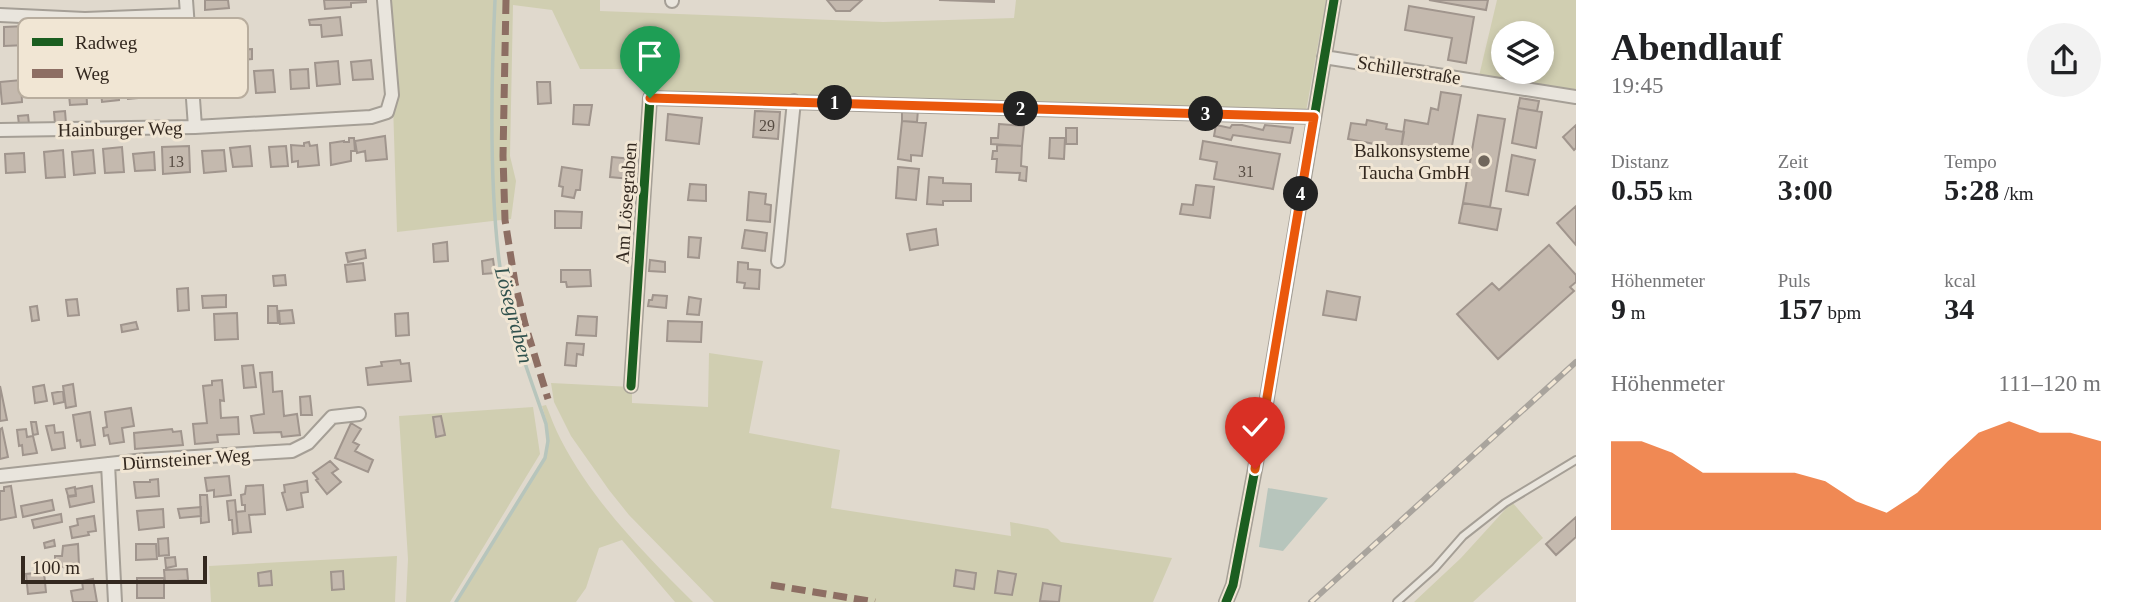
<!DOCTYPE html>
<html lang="de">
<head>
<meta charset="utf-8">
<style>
  body { margin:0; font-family:Georgia,serif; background:#f2f2f2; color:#202124; height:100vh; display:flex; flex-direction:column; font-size:26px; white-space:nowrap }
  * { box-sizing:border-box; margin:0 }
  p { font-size:23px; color:#757577 }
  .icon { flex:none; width:38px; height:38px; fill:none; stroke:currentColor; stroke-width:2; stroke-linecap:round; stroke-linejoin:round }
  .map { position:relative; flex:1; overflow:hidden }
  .details { display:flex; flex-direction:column; background:#fff; width:560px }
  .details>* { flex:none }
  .tools { position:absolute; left:1491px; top:21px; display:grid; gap:14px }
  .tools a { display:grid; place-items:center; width:63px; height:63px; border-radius:50%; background:#fff; box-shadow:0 4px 10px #0003; font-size:35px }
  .scale { position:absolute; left:21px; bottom:18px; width:186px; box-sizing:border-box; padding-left:7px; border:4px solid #33281f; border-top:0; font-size:19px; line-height:24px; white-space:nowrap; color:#33281f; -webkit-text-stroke:5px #f1e6d4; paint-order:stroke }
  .pin { position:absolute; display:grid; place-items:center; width:60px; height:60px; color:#fff; margin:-72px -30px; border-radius:50% 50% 50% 0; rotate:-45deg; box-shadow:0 0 7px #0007 }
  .pin .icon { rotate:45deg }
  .km { position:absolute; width:35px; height:35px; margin:-18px; border-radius:50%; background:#222; color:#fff; font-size:19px; line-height:35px; text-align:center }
  .round { display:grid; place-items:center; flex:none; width:74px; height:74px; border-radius:37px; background:#f2f2f2 }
  .headline { display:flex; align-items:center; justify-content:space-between; height:119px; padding:0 35px }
  h1 { font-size:38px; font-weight:700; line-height:52px }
  .stats { display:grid; grid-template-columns:repeat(3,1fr); gap:10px; height:119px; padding:7px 35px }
  .stats div { display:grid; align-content:center }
  .stats b { font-size:30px; font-weight:700 }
  .stats small { font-size:19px; font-weight:400 }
  .stats p { font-size:19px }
  .chart { height:196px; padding:14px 35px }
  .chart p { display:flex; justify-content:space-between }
  .chart svg { width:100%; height:126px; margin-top:7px; fill:#ea580c; opacity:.7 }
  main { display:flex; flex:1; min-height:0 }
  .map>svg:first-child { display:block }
  .green { fill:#d0ceb1; fill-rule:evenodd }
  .water { fill:#b7c5bc }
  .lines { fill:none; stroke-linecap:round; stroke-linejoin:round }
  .stream { stroke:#b7c5bc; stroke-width:3.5 }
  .building { fill:#c4b9ae; stroke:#a0958d; stroke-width:2 }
  .service-casing { stroke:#a59f96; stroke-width:10 }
  .minor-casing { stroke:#a59f96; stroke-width:16 }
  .service { stroke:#e9e5dd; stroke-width:6 }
  .minor { stroke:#e9e5dd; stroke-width:12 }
  .rail-casing { stroke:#a9a49d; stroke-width:6 }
  .rail { stroke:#f1e6d4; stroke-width:3.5; stroke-dasharray:10; stroke-linecap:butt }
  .quiet { stroke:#8d6e63; stroke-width:7; stroke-dasharray:14 7; stroke-linecap:butt }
  .cycleway-casing { stroke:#f1e6d4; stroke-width:13 }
  .cycleway { stroke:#1b5e20; stroke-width:9 }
  .route-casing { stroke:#fff; stroke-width:14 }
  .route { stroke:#ea580c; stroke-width:9 }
  .poi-dot { fill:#70665c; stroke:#f1e6d4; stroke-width:2.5 }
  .labels { text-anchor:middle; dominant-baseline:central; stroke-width:6; stroke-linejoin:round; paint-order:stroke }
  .number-label { font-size:16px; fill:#574c43 }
  .street-label { font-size:19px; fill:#33281f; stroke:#f1e6d4 }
  .poi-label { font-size:19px; fill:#33281f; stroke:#f1e6d4; text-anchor:end }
  .water-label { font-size:21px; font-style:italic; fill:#30514d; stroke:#f1e6d4 }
  .key { fill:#f1e6d4; stroke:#b8ad9e; stroke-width:2 }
  .key-label { font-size:19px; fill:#33281f }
</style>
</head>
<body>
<main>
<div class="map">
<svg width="1576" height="602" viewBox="0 0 1576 602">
  <rect width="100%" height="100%" fill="#e0d9cd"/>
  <path class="green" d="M384,0H600V11L883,22L1014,18L1016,0H1326L1305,117L655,101L649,69H580L552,10L513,5L510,156L516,181L511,219L397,232L393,104Z
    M1497,0H1576V92L1479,76ZM1503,33H1542V72H1503Z
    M709,353L763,361L749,433L840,450L831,508L1011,536L1010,522L1048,529L1061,542L1172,558L1153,602H714L629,515L609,490L571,436L554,402L551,383L632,387V403L708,407Z
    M546,405C551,417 555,429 561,440C593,502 644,553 693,602H675L622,540L599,548L586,588L576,602H456L546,458L547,423L542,406Z
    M533,407L540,454L450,602H406L408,559L399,416Z
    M1512,502L1543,538L1473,602H1414L1461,558Z
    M397,556L395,602H211L209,566Z"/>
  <path class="water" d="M1268,488L1328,498L1283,551L1259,547Z"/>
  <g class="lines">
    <path class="stream" d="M456,602L545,458L548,441L546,424C528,371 506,316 499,260C489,177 491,84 495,0"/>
  </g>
  <path class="building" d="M205,0H228L229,8L205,10Z
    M324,0H366V2L351,3V7L325,9Z
    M827,0H862L850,11H836Z
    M939,0H994V2Z
    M1429,0H1488L1486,10Z
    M1409,6L1474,17L1466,63L1448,60L1452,38L1405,30Z
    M340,17L342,35L322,37L321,25H310L309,20Z
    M26,26L27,45L4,46V27Z
    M252,49V59L230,61L229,50Z
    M371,60L373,79L353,80L351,62Z
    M338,61L340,84L317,86L315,63Z
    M308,69L309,88L291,89L290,70Z
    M273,70L275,92L256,93L254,71Z
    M118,79L119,100L102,102L100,81Z
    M21,80L22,102L2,104L0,82Z
    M148,80L149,97L128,99L127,82Z
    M537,82H550L551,103L538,104Z
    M86,84L87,104L70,105L68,85Z
    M1441,92L1461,95L1450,157L1401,149L1405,120L1428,124L1431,108L1438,110Z
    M1520,98L1539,101L1537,111L1518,108Z
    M574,105H592L589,125L573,124Z
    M1518,108L1542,112L1536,148L1512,143Z
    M902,109L918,110L917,122L902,121Z
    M65,111L66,123L55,124L54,112Z
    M755,111L780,112L778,139L753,137Z
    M668,114L702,118L699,144L666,140Z
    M28,115L29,124L19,125L18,116Z
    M1478,115L1505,119L1490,207L1463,203Z
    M1367,120L1387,124L1386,129L1404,132L1401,149L1348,139L1351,123L1366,125Z
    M902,121L926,123L922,156L911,155V161L898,159Z
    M999,124L1024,126L1022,146L991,144V138H998Z
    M1216,125L1230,128L1232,125H1242L1263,130L1265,125L1293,128L1290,143L1233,135L1231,140L1214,136Z
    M1576,125V148L1574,150L1563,137Z
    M1066,128H1077V144H1066Z
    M385,136L387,159L366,161L365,151L357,153L355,141Z
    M349,138H354L355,151H351V161L331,165L330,143L344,141V142H349Z
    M1050,138H1065L1064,159L1049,158Z
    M1203,141L1280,154L1273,189L1214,179L1217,162L1200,159Z
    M309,142L310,146L317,145L319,165L298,167V161L292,162L291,145L304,146V143Z
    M997,145L1022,146L1021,166L1027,167L1026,181L1019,180L1020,173L996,172L997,159H992L993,151H997Z
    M189,146L190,172L163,174L162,147Z
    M250,146L252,166L233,167L230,148Z
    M286,146L288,166L271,167L269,147Z
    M122,147L124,172L105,173L103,149Z
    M63,150L65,177L46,178L44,152Z
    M93,150L95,173L74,175L72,152Z
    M224,150L226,171L204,173L202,151Z
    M154,152L155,170L135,171L133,154Z
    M24,153L25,172L6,173L5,154Z
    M1512,155L1535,160L1528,195L1506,191Z
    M612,157L631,159L630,179L610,177Z
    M562,167L582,170L580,190H576L574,198L562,196L563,187L559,186Z
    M898,167L919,169L916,200L896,198Z
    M929,177L943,178V183L971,184V201H943V205L927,204Z
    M690,184L706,185V201L688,200Z
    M1196,185L1214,187L1210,218L1180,214L1182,204L1193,205Z
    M749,192L766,194L765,204L771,205L770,222L747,220Z
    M1463,203L1501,209L1497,230L1459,223Z
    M1576,206V245L1557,223Z
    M555,211L582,212L581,228H555Z
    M936,229L938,245L910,250L907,234Z
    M745,230L767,233L765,251L742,248Z
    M689,237L701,238L699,258L688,257Z
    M447,242L448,261L434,262L433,244Z
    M1549,245L1576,275V282L1570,287L1574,291L1498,359L1457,314L1492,283L1499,290Z
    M365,250L366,258L348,262L346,253Z
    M493,259L495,273L483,274L482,261Z
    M650,260L665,262V272L649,271Z
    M738,262L748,263V269L760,270L759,289L744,288L745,283L737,282Z
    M363,263L365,280L347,282L345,265Z
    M561,270H590L591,286L567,287L566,282H561Z
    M285,275L286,285L274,286L273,276Z
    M188,288L189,310L178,311L177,289Z
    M1327,291L1360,297L1356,320L1323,315Z
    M226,295V307L203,308L202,296Z
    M653,295L667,296L666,308L648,306L649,300H652Z
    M689,297L701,299L699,315L687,314Z
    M77,299L79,315L68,316L66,300Z
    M37,306L39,320L32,321L30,307Z
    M268,306H277L278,323H268Z
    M292,310L294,323L280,324L279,311Z
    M237,313L238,339L215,340L214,314Z
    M408,313L409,335L396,336L395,314Z
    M578,316L597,317L596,336L576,335Z
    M668,321L702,322L701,342L667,341Z
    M136,322L138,329L122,332L121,325Z
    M567,343L584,344L583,355L577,354L576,366L565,365Z
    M400,360L401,364L409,363L411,381L368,385L366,368L382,366L381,362Z
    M253,365L256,387L244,388L242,366Z
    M272,372L273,392L282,391L284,416L297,414L300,435L282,437L281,432L254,433L251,416L264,414L260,373Z
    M222,380L224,401L220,400L221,418L238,417L239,434L217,435L218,442L195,444L193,424L207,423L203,386L212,385V381Z
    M73,384L76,406L66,408L63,386Z
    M44,385L47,401L35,403L33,387Z
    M0,386L7,420L0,421Z
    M63,391L64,402L54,404L52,393Z
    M310,396L312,415H301L300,397Z
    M131,408L134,426L122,428L124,442L110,444L108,435L104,436L103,428L107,427L105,412Z
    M90,412L95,445L81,447L80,440L77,441L73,415Z
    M441,416L445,435L436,437L433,417Z
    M31,422H36L38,434L33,435Z
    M351,423L361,429L353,442L359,445L355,451L373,460L368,472L335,458Z
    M54,425L55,433L63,432L65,448L52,450L46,426Z
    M2,428L8,457L0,459V429Z
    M26,429L27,437L33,436L37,453L23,455L22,445L19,446L17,430Z
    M172,429L173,432L181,431L183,445L135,449L134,433Z
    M330,461L338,469L332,473L341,482L327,494L316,480L318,479L313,473Z
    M229,476L231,495L214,497V490L207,491L205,478Z
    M158,479L159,496L136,498L134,482H150V480Z
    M307,481L308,492L301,493L303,507L287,510L282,493L285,492L284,485Z
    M263,485L265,514L249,515L251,532L238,533L236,512L245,511V505H242L241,495L245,494L246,486Z
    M11,486L16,517L0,520V491H4V487Z
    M92,486L94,502L70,507L68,497L76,496L75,489Z
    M75,487L76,495L68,496L66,489Z
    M200,495H207L209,522L201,523Z
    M52,500L54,510L23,517L21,506Z
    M235,500L238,533L233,534L232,520H229L227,501Z
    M201,507V516L180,518L178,509Z
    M163,509L164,527L139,530L137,511Z
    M61,514L62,522L34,528L32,520Z
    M94,516L96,531L88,532L89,535L72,538L70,527L78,525L77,519Z
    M1576,517V537L1556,555L1546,544Z
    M168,538L169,555L159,556L158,539Z
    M54,540L55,546L45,548L44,543Z
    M78,544L79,565L71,564V568L55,566V556H62L63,546Z
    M136,544H156L157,559L136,560Z
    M175,557L176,566L166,568L165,558Z
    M187,569L188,580L165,582L164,570Z
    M956,570L976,573L974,589L954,586Z
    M271,571L272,585L259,586L258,573Z
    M343,571L344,589L332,590L331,572Z
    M998,571L1016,574L1012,595L995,593Z
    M44,572L46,592L28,594L26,574Z
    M137,578H164V598H137Z
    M93,579L97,602H73L71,591L83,589L82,581Z
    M1043,583L1061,586L1059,602L1040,601Z"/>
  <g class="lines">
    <defs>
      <path id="service" d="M1397,602L1435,568L1463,536L1505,503L1576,460"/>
      <path id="minor" d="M672,1V0
        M0,15L85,19L187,15
        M1324,57L1576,97
        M195,127L371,117L387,112L392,95L384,0
        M0,130L195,127L186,0
        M778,261L794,101
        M631,386L650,98L1314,117
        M108,464L115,602
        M0,476L145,460L292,451L308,443L332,417L359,414
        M1226,602L1233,585L1255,469L1334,0"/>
    </defs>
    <use href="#service" class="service-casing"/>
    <use href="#minor" class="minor-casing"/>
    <use href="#service" class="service"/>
    <use href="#minor" class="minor"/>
    <defs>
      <path id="rail" d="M1311,602L1576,362"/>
    </defs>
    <use href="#rail" class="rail-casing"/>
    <use href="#rail" class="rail"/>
    <path class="quiet" d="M506,0L503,156L505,220L515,283L525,324L548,399
      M771,585L875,602"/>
    <defs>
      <path id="cycleway" d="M631,386L650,98L1314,117
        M1226,602L1233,585L1255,469L1334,0"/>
    </defs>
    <use href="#cycleway" class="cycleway-casing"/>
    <use href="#cycleway" class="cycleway"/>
  </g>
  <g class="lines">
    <defs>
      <path id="route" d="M650,98L1314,117L1255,469"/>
    </defs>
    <use href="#route" class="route-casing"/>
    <use href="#route" class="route"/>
  </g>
  <circle class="poi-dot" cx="1484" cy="161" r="7"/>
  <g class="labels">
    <g class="number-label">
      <text x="767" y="125">29</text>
      <text x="176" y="161">13</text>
      <text x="1246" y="171">31</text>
    </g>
    <g class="street-label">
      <text transform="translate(1409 70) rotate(9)">Schillerstraße</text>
      <text transform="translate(120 129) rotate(-1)">Hainburger Weg</text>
      <text transform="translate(626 203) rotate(-86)">Am Lösegraben</text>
      <text transform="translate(186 459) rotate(-4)">Dürnsteiner Weg</text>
    </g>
    <g class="poi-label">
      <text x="1470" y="150">Balkonsysteme<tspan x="1470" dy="22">Taucha GmbH</tspan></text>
    </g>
    <g class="water-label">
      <text transform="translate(514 315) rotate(75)">Lösegraben</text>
    </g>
  </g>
  <rect x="18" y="18" width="230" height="80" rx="10" class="key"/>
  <rect x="32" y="38" width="31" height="8" fill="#1b5e20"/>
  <rect x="32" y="69" width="31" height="9" fill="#8d6e63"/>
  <g class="key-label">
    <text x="75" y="49">Radweg</text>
    <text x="75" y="80">Weg</text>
  </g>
</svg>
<div class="tools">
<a><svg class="icon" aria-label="layers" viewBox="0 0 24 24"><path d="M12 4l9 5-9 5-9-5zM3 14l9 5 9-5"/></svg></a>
</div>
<div class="scale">100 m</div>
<div class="pin" style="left:650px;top:98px;background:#1e9e55"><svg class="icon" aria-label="arrive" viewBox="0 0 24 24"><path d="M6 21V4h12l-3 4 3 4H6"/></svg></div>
<div class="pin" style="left:1255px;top:469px;background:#d93025"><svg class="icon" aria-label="check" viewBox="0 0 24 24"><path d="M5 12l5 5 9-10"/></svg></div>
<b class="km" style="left:835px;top:103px">1</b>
<b class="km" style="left:1021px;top:109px">2</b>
<b class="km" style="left:1206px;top:114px">3</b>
<b class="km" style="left:1301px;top:194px">4</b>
</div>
<section class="details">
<div class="headline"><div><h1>Abendlauf</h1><p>19:45</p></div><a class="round"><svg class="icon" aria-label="share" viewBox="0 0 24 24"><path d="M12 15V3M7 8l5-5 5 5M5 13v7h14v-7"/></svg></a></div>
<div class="stats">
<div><p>Distanz</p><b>0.55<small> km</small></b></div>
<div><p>Zeit</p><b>3:00</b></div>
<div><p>Tempo</p><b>5:28<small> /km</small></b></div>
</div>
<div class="stats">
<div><p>Höhenmeter</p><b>9<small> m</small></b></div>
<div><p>Puls</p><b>157<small> bpm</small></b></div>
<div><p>kcal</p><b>34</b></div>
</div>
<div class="chart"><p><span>Höhenmeter</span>111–120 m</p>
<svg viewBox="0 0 160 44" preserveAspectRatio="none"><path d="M0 44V13L10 13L20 17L30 24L40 24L50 24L60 24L70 27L80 34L90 38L100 31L110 20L120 10L130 6L140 10L150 10L160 13V44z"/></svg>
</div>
</section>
</main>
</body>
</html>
